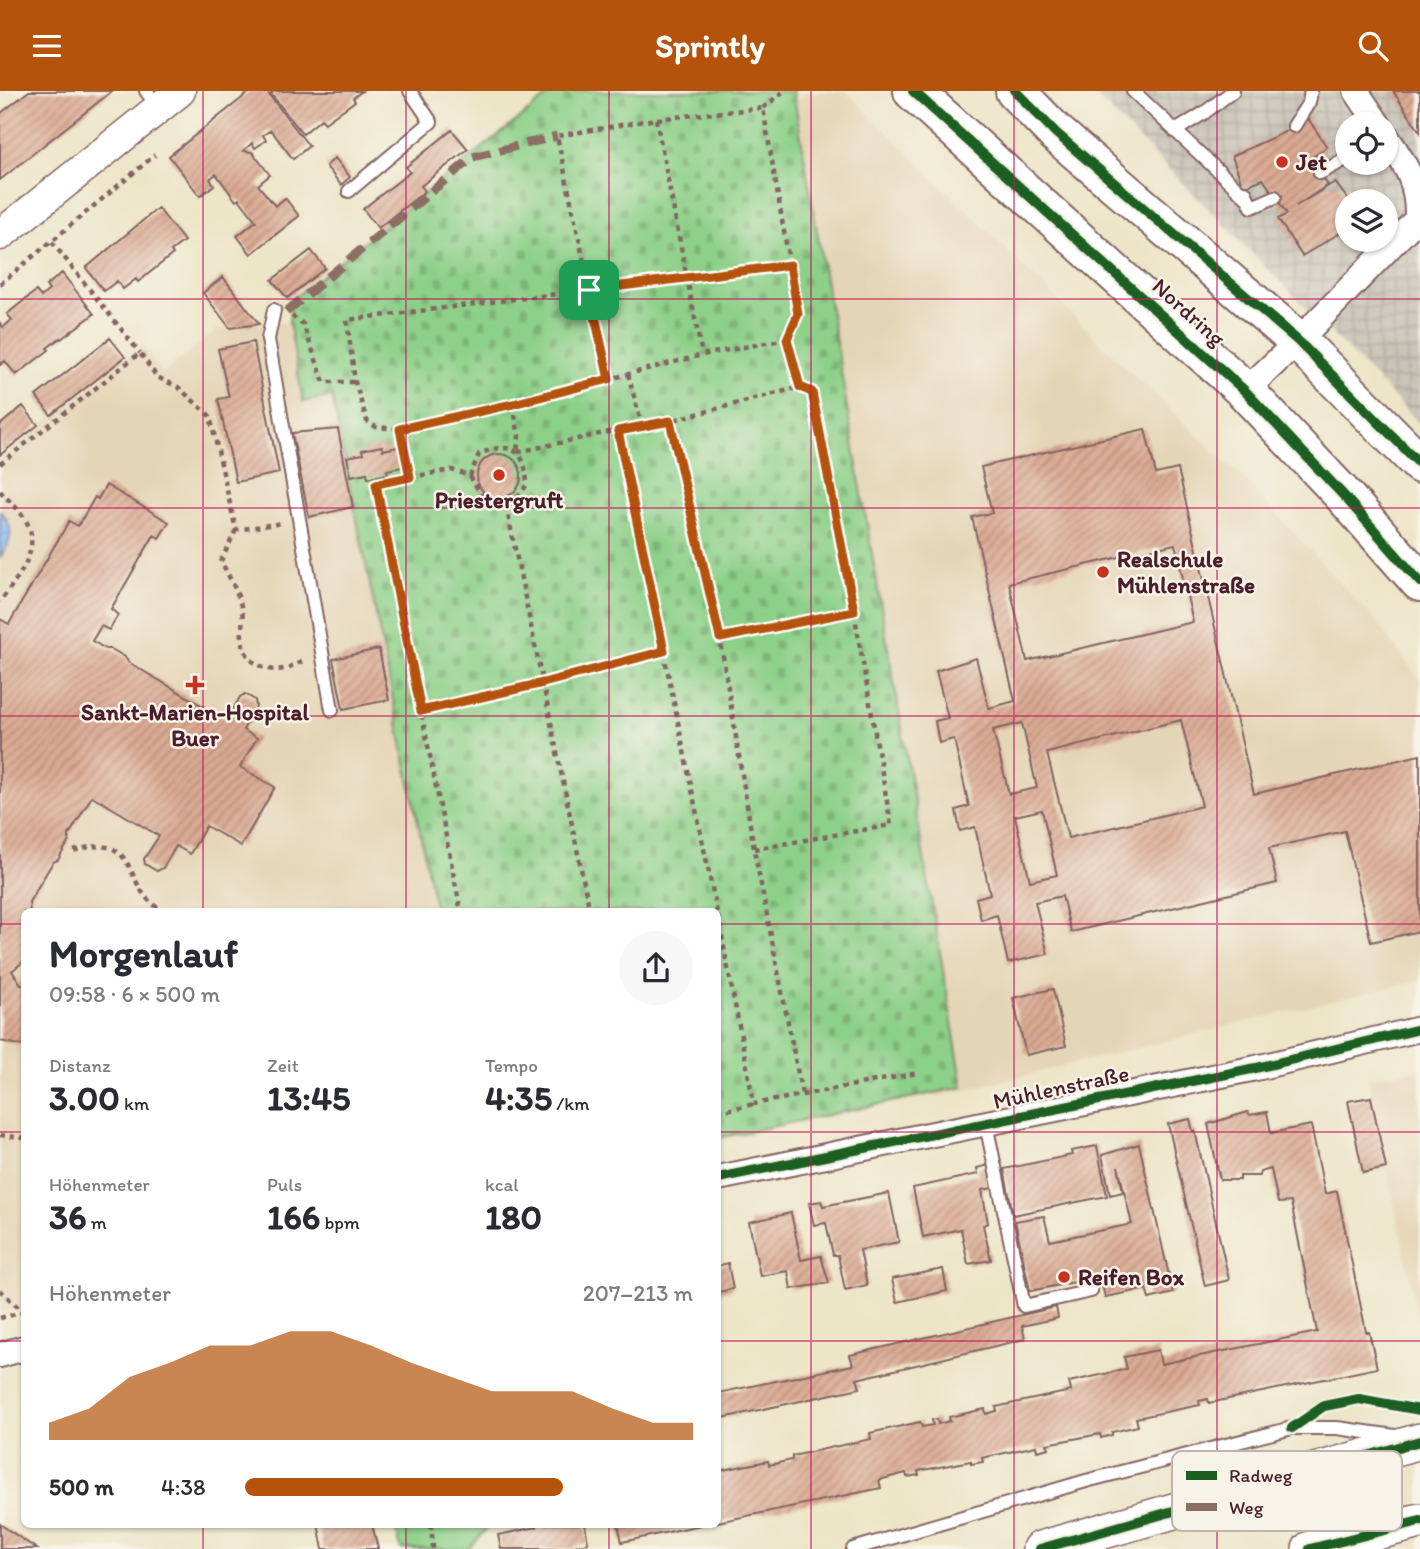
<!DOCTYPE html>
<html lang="de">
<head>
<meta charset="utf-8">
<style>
  body { margin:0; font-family:Itim,sans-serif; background:#f7f7f7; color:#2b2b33; height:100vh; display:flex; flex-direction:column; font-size:26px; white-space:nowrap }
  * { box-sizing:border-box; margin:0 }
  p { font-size:23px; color:#7c7c81 }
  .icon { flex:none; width:38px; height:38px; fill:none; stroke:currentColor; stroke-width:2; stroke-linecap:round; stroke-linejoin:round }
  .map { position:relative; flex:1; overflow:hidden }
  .panel { position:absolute; left:21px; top:817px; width:700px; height:620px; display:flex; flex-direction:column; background:#fff; border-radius:10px; box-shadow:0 2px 5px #0004 }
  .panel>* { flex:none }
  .fabs { position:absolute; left:1335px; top:21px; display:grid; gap:14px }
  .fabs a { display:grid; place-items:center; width:63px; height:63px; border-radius:50%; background:#fff; box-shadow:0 2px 5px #0004; font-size:35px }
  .pin { position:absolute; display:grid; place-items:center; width:60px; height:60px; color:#fff; margin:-30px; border-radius:14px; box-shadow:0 4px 10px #0006 }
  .round { display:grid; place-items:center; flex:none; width:74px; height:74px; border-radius:37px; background:#f7f7f7 }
  .head { display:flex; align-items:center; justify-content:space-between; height:119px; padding:0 28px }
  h1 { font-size:38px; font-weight:700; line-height:52px }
  .stats { display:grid; grid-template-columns:repeat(3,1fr); gap:10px; height:119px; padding:7px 28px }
  .stats div { display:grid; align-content:center }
  .stats b { font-size:35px; font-weight:700 }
  .stats small { font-size:19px; font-weight:400 }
  .stats p { font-size:19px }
  .chart { height:196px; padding:14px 28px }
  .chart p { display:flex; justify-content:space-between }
  .chart svg { width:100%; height:126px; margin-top:7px; fill:#b45309; opacity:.7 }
  ul { padding:0 28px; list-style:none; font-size:23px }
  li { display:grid; grid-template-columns:112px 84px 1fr; align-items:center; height:52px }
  li i { height:18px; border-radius:9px; background:#b45309 }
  header { display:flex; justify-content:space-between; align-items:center; height:91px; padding:0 28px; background:#b45309; color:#fff; font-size:32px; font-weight:700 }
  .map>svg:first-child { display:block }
  .built { fill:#e5d5b7 }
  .industrial { fill:url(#industrial-grid); fill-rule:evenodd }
  .green { fill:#8dd089; stroke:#6c785a; stroke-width:2 }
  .cemetery { fill:url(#cemetery-stones); stroke:#6c785a; stroke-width:2 }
  .water { fill:url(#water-waves); stroke:#686c90; stroke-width:2 }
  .building { fill:url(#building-hatch); fill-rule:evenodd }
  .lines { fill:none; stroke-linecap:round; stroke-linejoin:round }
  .service-casing { stroke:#836462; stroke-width:16 }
  .minor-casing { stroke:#836462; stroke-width:28 }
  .tertiary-casing { stroke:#836462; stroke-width:33 }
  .secondary-casing { stroke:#836462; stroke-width:38 }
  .primary-casing { stroke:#836462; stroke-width:42 }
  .path { stroke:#836462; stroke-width:4.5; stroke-dasharray:5 5; stroke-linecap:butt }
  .service { stroke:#fff; stroke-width:12 }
  .minor { stroke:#fff; stroke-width:24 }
  .tertiary { stroke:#fff; stroke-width:30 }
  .secondary { stroke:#fff; stroke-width:35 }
  .primary { stroke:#fff; stroke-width:38 }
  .quiet { stroke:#8d6e63; stroke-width:9; stroke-dasharray:18 9; stroke-linecap:butt }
  .cycleway-casing { stroke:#f7f3e8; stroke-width:15 }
  .cycleway { stroke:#1b5e20; stroke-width:10 }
  .route-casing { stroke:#fff; stroke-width:14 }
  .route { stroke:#b45309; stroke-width:9 }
  .grid { fill:none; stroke:#c2185b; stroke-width:2; stroke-opacity:0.55 }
  .poi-dot { fill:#c8321e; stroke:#f7f3e8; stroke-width:2.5 }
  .labels { text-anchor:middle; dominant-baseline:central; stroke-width:5; stroke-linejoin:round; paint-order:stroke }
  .poi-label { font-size:23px; font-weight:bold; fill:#4a1f2b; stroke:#f7f3e8; text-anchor:start }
  .street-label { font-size:23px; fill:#4a1f2b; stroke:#f7f3e8 }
  .key { fill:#f7f3e8; stroke:#c3b3af; stroke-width:2 }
  .key-label { font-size:19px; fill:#4a1f2b }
</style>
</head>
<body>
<header><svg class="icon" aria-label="menu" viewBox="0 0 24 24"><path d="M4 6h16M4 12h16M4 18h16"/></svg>Sprintly<svg class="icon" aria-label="search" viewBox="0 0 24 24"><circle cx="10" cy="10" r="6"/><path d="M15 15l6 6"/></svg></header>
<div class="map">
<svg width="1420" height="1458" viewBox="0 0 1420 1458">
  <defs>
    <pattern id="industrial-grid" width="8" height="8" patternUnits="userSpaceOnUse" patternTransform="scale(1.75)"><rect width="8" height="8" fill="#c9c3b8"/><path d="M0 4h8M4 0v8" fill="none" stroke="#aea79e"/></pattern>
    <pattern id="cemetery-stones" width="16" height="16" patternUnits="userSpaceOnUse" patternTransform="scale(1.75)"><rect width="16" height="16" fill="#8dd089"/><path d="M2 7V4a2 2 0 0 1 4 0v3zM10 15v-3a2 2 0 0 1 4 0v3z" fill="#7bb276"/></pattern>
    <pattern id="water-waves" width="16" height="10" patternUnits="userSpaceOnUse" patternTransform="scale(1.75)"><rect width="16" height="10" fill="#86baf4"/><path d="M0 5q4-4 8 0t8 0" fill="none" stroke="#759fd1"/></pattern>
    <pattern id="building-hatch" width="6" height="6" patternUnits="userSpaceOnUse" patternTransform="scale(1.75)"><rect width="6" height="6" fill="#dbaa93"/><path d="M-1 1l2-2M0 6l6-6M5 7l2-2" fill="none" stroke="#b48a78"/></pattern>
  </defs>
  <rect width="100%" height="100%" fill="#f7f3e8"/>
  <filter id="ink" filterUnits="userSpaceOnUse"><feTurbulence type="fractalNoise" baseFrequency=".0143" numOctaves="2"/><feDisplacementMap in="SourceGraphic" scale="14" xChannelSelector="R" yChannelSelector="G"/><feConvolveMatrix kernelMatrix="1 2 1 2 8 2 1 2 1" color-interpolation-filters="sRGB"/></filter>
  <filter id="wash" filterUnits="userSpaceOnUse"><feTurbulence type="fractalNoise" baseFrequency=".00686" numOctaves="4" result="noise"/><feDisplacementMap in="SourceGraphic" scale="28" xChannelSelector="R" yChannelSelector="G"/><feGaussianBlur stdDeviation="1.57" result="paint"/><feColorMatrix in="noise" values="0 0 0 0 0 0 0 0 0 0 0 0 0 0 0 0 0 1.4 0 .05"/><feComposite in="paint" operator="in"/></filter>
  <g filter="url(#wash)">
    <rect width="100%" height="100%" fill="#ede5c8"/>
    <path class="built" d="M809,0H846L1127,278L1240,384L1375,529L1420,589V889L935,1006L938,927L909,704L867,433L789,119L774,24Z
      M289,231L303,310L332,305L437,821H24V1217L0,1222V367L143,255L163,282L217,239Z
      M1420,979V1236L1368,987Z"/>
    <path class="industrial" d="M1091,0H1420V333L1361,272ZM1348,33H1386V72H1348ZM1348,110H1386V149H1348Z"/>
    <path class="green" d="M395,1433H491L468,1458H401Z"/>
    <path class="cemetery" d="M554,0H793L963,996L718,1047V821H436L332,305L303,311L289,231L291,209Z"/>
    <path class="water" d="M0,420C15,435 13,450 0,466Z"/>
    <g id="blocks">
      <path class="building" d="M29,0H112L0,89V23Z
        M251,0H266L309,55L293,68L271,39L263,44L266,49L261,53L255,57L252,52L243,60L252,61L270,84L258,94L275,115L285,107L299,125L251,163L237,145L256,130L239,108L236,110L216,83L210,88L214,94L200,105L169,65Z
        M274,0H362L353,7L355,10L325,32L321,28L303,43L271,3Z
        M1393,0H1420V41Z
        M1307,26L1327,56L1310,68L1328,94L1296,115L1335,91L1349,110L1348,137L1302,165L1278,128L1287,123L1263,88L1243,96L1232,65L1287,40Z
        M452,39L468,58L421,95L425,100L378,137L363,118L410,81L406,76Z
        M335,67L350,86L341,94L326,75Z
        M158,117L184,150L171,160L173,163L138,191L136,188L123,198L117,190L104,200L86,177Z
        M311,159L325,177L287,207L272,189Z
        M62,182L94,223L61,248L60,247L47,257L49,259L16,284L5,270L0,274V232L3,236L12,229L7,223L36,200L41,206L49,199L46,195Z
        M223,186L259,233L230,237L203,202Z
        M110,247L125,266L51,324L36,305Z
        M253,251L279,382L236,391L218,308L229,306L218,258Z
        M23,315L38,334L0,364V334Z
        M338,338L353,416L309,426L292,342Z
        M1145,338L1156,383L1178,378L1254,703L1420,664V840L1371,851L1345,740L1269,757L1277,792L1071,841L1062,805L1035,811L1048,863L1008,872L997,824L981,829L976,807L990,803L975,736L960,740L956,719L969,715L954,648L939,652L935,630L948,627L936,580L976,567L989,617L1015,610L972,426L992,422L981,376ZM1175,453L1193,531L1027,570L1009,492ZM1181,629L1202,715L1068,747L1047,662ZM1022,632L1037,697L1009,703L993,639ZM1042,719L1057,784L1030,790L1015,725Z
        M382,355L383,359L398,356L402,376L387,379L388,383L368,387L367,382L351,385L347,366L363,363L362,359Z
        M477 385a22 22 0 1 1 44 0a22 22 0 1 1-44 0Z
        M106,394L169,431L159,447L154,444L111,518L118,524L109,539L101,535L92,550L106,558H111L125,566L128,571L227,629L240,606L245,603L255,609L256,616L243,639L257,647L240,676L275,696L241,755L206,735L190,763L176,755L163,777L157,780L145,773L144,768L159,745L92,705L69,744V750L58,769L53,771L29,811L30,821H24V870L12,880L21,893L24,894V955L0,950V528L9,533L69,430L78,435L95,406L98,408Z
        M379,558L389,609L343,618L333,568Z
        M1053,898L1066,955L1026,964L1013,907Z
        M1371,1006L1386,1077L1363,1082L1348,1010Z
        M1248,1021L1250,1024L1267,1021L1271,1042L1311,1034L1325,1103L1337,1100L1364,1231L1366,1241H1369L1377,1277L1209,1312L1208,1308L1199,1310L1200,1314L1136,1327L1138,1335L1112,1341V1344L1101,1347L1100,1343L1047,1353L1049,1357L1037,1360L1036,1355L982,1367L983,1371L971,1373V1370L918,1380L919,1384L907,1386L906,1382L879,1389L881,1397L718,1431V1380L768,1370L769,1374L792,1369V1365L871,1348L870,1342L920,1331L922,1336L933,1334L932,1329L937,1328L938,1333L950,1330L949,1326L985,1318L986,1323L997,1320L996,1316L1071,1300L1069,1291L1127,1278L1124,1266L1158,1259L1161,1273L1317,1241L1291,1111L1278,1112L1271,1078L1260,1081L1259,1085H1240V1089H1220L1208,1033Z
        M1190,1028L1193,1040H1195L1229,1189L1205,1195L1168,1033Z
        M1139,1053L1173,1202L1149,1208L1146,1198L1105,1206L1100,1186L1030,1200L1015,1130L1044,1125L1050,1150L1132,1133L1118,1075L1123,1101L1110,1104L1102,1064Z
        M1097,1055L1107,1105L1013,1124L1004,1078L1072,1064L1071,1060Z
        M989,1074L993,1097L982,1099L988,1132L983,1134L991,1169L968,1173L961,1138L923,1146L913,1097L978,1083L977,1077Z
        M889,1102L899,1151L860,1159L867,1194L845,1199L838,1164H833L826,1132L814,1134L809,1112L821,1110L823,1115Z
        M791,1122L801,1169L821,1165L829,1192L791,1198L788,1180L760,1185L749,1131Z
        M728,1172L733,1198L718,1201V1175Z
        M943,1178L947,1200L897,1211L892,1188Z
        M1056,1216L1058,1227L1022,1235L1025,1248L857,1288L860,1297L718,1328V1302L853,1274L850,1264Z
        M0,1433L7,1438L37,1458H0Z
        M318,1433H372L378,1458H323Z
        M537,1433H585L588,1452L575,1455V1458H501L498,1444L537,1436Z
        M618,1433H701V1434L622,1451Z"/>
    </g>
  </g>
  <g filter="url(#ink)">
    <use href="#blocks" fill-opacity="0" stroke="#836462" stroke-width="2"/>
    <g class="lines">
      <defs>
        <path id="service" d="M146,0L159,17
          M1133,0L1246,106
          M1294,35L1309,11L1311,0
          M1175,40L1204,22L1233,0
          M1320,82L1348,67
          M349,100L431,31L410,0
          M1245,101L1252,116L1275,106
          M274,219L268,248L332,619
          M986,1033L1024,1215L1091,1200
          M853,1458L1086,1390L1292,1337H1337L1395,1345"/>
        <path id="minor" d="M1356,0L1378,33
          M1245,300L1298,250L1417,128C1418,90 1406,75 1386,45
          M718,1087L1256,977L1420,938
          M0,1264L24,1257"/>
        <path id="tertiary" d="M0,144L180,0"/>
        <path id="secondary" d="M1040,1458L1420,1350
          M1310,1458L1420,1430"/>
        <path id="primary" d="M913,0L1245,300L1345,406L1420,491
          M1015,0L1056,42L1298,250L1420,373"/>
      </defs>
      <use href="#service" class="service-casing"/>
      <use href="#minor" class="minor-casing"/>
      <use href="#tertiary" class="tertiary-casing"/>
      <use href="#secondary" class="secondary-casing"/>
      <use href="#primary" class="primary-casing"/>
      <path class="path" d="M763,17L784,0
        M656,28L702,264
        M52,151L140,262
        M0,193L155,64
        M292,225L303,233L324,291H355
        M787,248L702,264L513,313L400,338L376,336L367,330L355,291L347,229L790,174
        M628,283L642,335
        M609,288L557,45L656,28L763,17L798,223L787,248L800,296L812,301L854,520L891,734L754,758
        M513,314L519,345L517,361
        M670,330L720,547L754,758L802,1003
        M400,338L410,386L452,379L470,385L479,363C512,349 526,359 527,394L515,409L506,414L590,821
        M518,361L618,339
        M0,373L140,262L157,286L178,296L210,325L236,439L282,432
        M470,385C479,402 486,411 506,414
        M410,386L376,393L461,821
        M0,400C8,409 19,418 25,428C44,458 16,488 0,511
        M236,439L221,470C229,486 239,502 242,520C244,529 241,538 242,547C243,569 263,582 284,578C291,576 297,572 304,570
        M720,547L854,520
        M421,620L543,592L664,560
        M74,760C145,737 119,804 167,821
        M717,821L618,339L670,330L800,296
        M718,825L754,1013L918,982
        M718,1021L754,1013
        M0,1044L24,1047
        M0,1199L23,1221
        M0,1227L23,1221
        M431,1433L433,1458"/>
      <use href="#service" class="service"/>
      <use href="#minor" class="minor"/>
      <use href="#tertiary" class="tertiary"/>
      <use href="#secondary" class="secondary"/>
      <use href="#primary" class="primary"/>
      <path class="quiet" d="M286,221L473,66L557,45"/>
      <defs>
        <path id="cycleway" d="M913,0L1245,300L1345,406L1420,491
          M1015,0L1056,42L1298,250L1420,373
          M718,1087L1256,977L1420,938
          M1292,1337L1324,1315L1359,1308L1420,1319
          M1040,1458L1420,1350
          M1310,1458L1420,1430"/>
      </defs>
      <use href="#cycleway" class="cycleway-casing"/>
      <use href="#cycleway" class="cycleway"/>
    </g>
  </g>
  <g class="lines" filter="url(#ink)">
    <defs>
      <path id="route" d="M790,174L798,223L787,248L800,296L812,301L854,520L720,547L670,330L618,340L664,560L543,592L421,620L376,393L410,386L400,338L513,313L609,288L589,199Z"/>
    </defs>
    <use href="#route" class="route-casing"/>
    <use href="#route" class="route"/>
  </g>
  <path class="grid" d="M203,0V821M406,0V821M609,0V821M811,0V1458M1014,0V1458M1217,0V1458M0,208H1420M0,417H1420M0,625H1420M0,833H24M718,833H1420M0,1041H24M718,1041H1420M0,1250H24M718,1250H1420M203,1433V1458M406,1433V1458M609,1433V1458"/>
  <g class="poi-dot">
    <circle cx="1282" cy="71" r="7"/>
    <circle cx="499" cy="384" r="7"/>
    <circle cx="1103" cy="481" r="7"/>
    <path d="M191.5 583.5h7v7h7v7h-7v7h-7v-7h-7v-7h7z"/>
    <circle cx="1064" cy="1186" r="7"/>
  </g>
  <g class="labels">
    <g class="poi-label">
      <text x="1296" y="71">Jet</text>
      <text x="499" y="409" text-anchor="middle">Priestergruft</text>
      <text x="1117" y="468">Realschule<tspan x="1117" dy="26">Mühlenstraße</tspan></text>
      <text x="195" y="621" text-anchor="middle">Sankt-Marien-Hospital<tspan x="195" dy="26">Buer</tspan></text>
      <text x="1078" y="1186">Reifen Box</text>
    </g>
    <g class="street-label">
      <text transform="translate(1189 221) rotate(42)">Nordring</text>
      <text transform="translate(1061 996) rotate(-12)">Mühlenstraße</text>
    </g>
  </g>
  <rect x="1172" y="1360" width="230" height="80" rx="10" class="key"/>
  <rect x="1186" y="1380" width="31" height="9" fill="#1b5e20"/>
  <rect x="1186" y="1412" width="31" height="8" fill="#8d6e63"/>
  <g class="key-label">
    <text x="1229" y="1391">Radweg</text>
    <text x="1229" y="1423">Weg</text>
  </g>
</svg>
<div class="fabs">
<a><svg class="icon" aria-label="locate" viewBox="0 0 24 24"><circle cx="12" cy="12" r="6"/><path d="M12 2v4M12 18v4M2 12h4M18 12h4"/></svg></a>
<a><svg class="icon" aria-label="layers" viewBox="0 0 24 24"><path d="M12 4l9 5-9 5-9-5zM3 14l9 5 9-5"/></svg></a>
</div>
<div class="pin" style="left:589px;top:199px;background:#1e9e55"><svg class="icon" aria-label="arrive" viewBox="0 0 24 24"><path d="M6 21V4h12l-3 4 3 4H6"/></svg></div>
<section class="panel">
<div class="head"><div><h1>Morgenlauf</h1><p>09:58 · 6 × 500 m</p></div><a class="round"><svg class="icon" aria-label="share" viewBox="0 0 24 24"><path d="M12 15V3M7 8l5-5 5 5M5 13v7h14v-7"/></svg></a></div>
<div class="stats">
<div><p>Distanz</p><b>3.00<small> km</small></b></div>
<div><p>Zeit</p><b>13:45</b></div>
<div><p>Tempo</p><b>4:35<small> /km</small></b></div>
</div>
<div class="stats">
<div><p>Höhenmeter</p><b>36<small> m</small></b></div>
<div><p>Puls</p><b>166<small> bpm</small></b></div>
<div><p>kcal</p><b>180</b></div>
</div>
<div class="chart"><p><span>Höhenmeter</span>207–213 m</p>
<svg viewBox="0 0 160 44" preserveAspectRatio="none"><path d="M0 44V38L10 33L20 22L30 17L40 11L50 11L60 6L70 6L80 11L90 17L100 22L110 27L120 27L130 27L140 33L150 38L160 38V44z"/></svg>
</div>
<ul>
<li><b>500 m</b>4:38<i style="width:71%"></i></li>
</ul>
</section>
</div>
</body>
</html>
